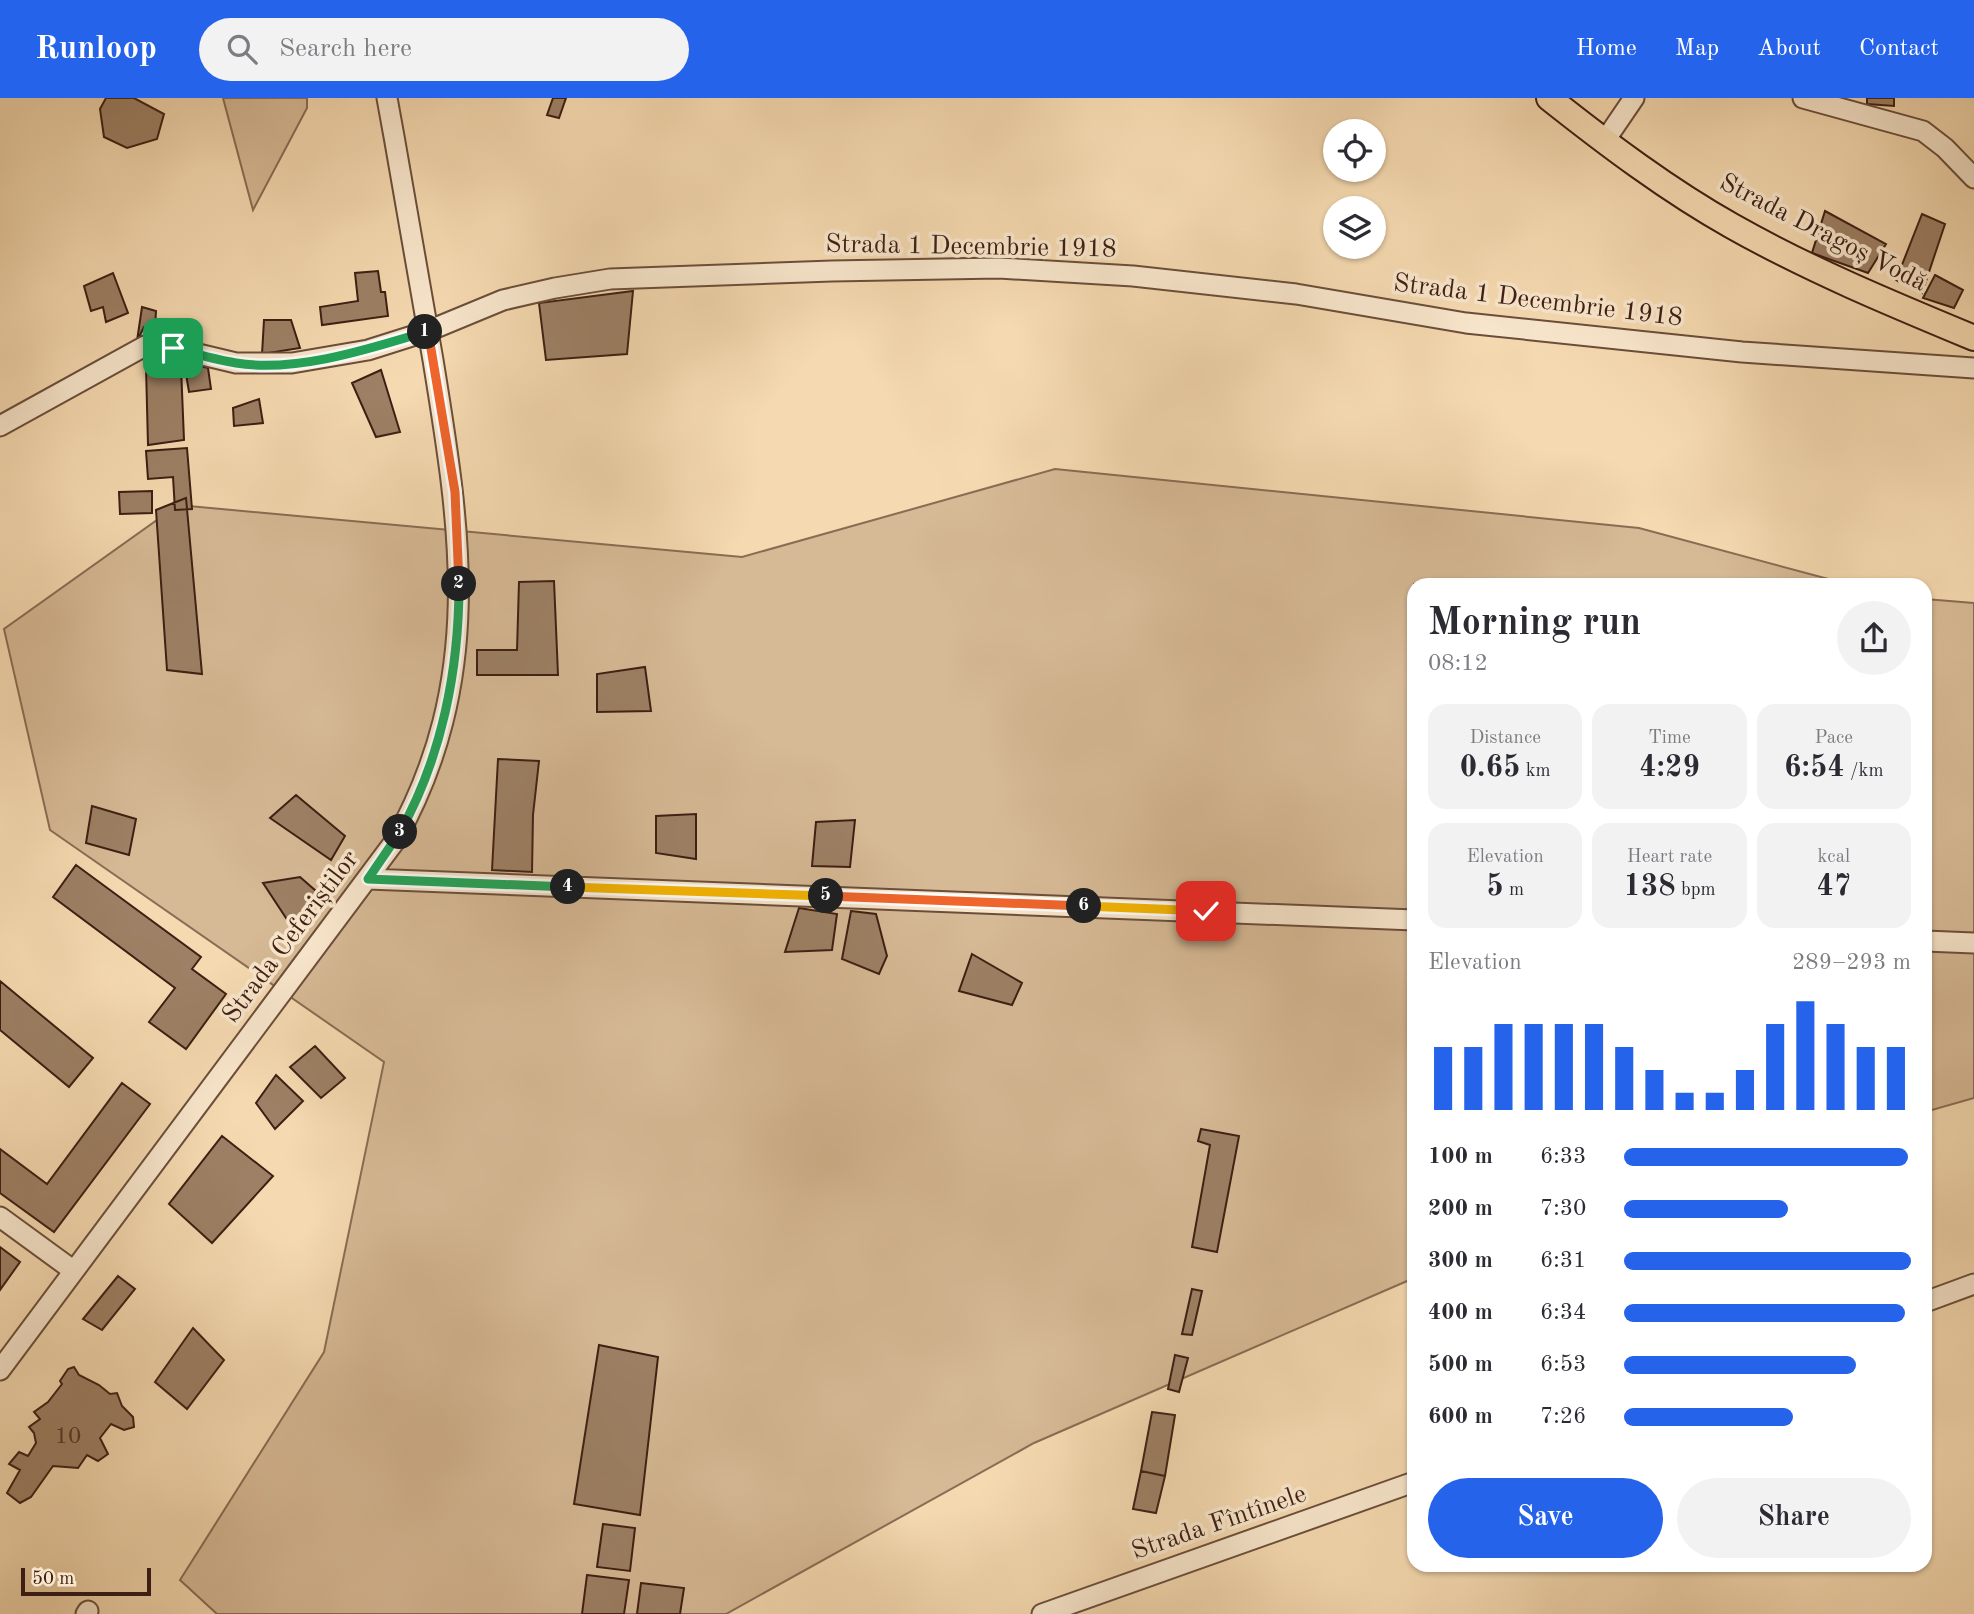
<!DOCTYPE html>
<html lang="en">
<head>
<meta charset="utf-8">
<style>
  body { margin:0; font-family:"Old Standard TT",serif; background:#f2f2f3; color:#2b2b33; height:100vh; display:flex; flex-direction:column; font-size:26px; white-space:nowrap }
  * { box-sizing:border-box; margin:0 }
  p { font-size:23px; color:#7c7c81 }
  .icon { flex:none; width:38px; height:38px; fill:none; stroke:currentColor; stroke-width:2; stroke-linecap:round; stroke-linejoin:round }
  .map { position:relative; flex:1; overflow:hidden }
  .sheet { position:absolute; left:1407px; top:480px; width:525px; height:994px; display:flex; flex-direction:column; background:#fff; border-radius:21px; box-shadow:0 2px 5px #0004 }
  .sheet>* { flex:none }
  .buttons { position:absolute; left:1323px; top:21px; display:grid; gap:14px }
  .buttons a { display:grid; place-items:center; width:63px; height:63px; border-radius:50%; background:#fff; box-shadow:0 2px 5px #0004; font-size:35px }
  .scale { position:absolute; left:21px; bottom:18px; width:130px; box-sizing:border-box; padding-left:7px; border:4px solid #3d1f13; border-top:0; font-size:19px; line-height:24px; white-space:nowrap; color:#3d1f13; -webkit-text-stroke:5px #f8e6cc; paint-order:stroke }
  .pin { position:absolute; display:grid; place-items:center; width:60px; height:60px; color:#fff; margin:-30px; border-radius:14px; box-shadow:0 4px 10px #0006 }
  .km { position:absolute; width:35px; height:35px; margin:-18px; border-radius:50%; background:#222; color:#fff; font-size:19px; line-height:35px; text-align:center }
  .round { display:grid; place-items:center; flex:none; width:74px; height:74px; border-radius:37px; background:#f2f2f3 }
  .summary { display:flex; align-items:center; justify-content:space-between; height:119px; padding:0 21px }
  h1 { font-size:38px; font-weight:700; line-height:52px }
  .metrics { display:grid; grid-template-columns:repeat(3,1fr); gap:10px; height:119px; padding:7px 21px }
  .metrics div { display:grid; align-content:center; border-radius:18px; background:#f2f2f3; text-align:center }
  .metrics b { font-size:30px; font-weight:700 }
  .metrics small { font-size:19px; font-weight:400 }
  .metrics p { font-size:19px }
  .chart { height:196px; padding:14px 21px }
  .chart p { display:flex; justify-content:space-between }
  .chart svg { width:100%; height:126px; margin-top:7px; stroke:#2563eb; stroke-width:6 }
  .button { display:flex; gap:14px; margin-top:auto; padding:14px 21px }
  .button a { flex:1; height:80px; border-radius:42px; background:#2563eb; color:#fff; font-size:28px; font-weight:700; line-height:80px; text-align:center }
  .button a+a { background:#f2f2f3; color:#2b2b33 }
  ul { padding:0 21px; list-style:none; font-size:23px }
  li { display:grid; grid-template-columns:112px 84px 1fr; align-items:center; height:52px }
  li i { height:18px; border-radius:9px; background:#2563eb }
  header { display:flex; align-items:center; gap:42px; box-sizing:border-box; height:98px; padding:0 35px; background:#2563eb; color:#fff }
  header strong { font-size:33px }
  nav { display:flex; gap:38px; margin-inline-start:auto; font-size:24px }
  .search { width:490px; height:63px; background:#f2f2f3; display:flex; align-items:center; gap:18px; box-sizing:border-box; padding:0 24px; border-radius:38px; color:#7c7c81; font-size:26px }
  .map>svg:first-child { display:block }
  .green { fill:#d6b995; stroke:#8a6c54; stroke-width:2 }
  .building { fill:#9d8065; stroke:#3d1f13; stroke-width:2 }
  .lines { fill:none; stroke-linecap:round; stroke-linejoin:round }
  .minor-casing { stroke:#6b4e3a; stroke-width:23 }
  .major-casing { stroke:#3d1f13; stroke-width:28 }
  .minor { stroke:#f8e6cc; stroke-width:19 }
  .major { stroke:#f5d9b0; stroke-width:24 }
  .split-1-casing { stroke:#fff; stroke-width:14 }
  .split-2-casing { stroke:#fff; stroke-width:14 }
  .split-3-casing { stroke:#fff; stroke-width:14 }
  .split-4-casing { stroke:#fff; stroke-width:14 }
  .split-5-casing { stroke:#fff; stroke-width:14 }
  .split-6-casing { stroke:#fff; stroke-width:14 }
  .split-7-casing { stroke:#fff; stroke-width:14 }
  .split-1 { stroke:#22a559; stroke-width:9 }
  .split-2 { stroke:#f0652b; stroke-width:9 }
  .split-3 { stroke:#22a559; stroke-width:9 }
  .split-4 { stroke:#22a559; stroke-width:9 }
  .split-5 { stroke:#f5b400; stroke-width:9 }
  .split-6 { stroke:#f0652b; stroke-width:9 }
  .split-7 { stroke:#f5b400; stroke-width:9 }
  .labels { text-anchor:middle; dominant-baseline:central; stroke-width:7; stroke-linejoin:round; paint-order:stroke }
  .number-label { font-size:23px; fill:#553728 }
  .street-label { font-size:26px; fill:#3d1f13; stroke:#f8e6cc }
</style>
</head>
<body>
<header>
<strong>Runloop</strong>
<div class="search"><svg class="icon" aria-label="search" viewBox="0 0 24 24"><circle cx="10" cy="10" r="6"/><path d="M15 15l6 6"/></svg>Search here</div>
<nav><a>Home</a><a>Map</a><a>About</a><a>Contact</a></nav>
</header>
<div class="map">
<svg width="1974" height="1516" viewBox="0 0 1974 1516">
  <rect width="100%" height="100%" fill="#f5d9b0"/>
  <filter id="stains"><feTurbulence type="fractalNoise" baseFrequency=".00286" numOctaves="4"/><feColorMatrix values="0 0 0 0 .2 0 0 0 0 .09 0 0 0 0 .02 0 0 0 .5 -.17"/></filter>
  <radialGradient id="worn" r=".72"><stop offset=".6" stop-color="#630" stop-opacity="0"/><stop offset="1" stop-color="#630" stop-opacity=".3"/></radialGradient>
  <path class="green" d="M223,0H307V10L253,112Z
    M1055,371L1639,430L1847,486H1414V1180L1034,1345L726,1516H217L180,1482L324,1254L384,964L50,732L4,531L178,407L742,459Z
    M1925,501L1974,505V1000L1925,1014Z"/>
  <path class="building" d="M106,0H134L164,16L157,41L127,50L104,39L100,11Z
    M553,0H566L559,20L547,17Z
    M1867,0H1894V8L1867,6Z
    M1825,113L1886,146L1868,175L1812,155Z
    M1922,116L1945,126L1922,195L1896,182Z
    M378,173L381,194H385L388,218L322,227L320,209L358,203L355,175Z
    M113,175L128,215L106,224L103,209L91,213L84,188Z
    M1935,177L1963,192L1954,210L1923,200Z
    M633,193L627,256L546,262L539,205Z
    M142,209L156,213L155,229H144L137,243Z
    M264,222H291L300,250L262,256Z
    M184,264L208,270L211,291L189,294Z
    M146,269H181L184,342L148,347Z
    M381,272L400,334L376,339L352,285Z
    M259,301L263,325L234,328L233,310Z
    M187,350L192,411L175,412L173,379L148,381L146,353Z
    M152,393V415L120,416L119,394Z
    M186,400L202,576L167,572L156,412Z
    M554,483L558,577H477V552H517L519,484Z
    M645,569L651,613L597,614V576Z
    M498,661L539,663L533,717L532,774L492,772Z
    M296,697L345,738L331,762L270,720Z
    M92,708L136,721L129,757L86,745Z
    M696,716V761L656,755V718Z
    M855,722L850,769L812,768L816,724Z
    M76,767L201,859L192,871L226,896L186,951L149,924L175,890L53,799Z
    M300,779L324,800L290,826L263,785Z
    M799,810L837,816L832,852L785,854Z
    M851,813L876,816L887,858L879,876L842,861Z
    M972,856L1022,885L1012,907L959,893Z
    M0,883L93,960L69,989L0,932Z
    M315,948L345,980L321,1000L290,969Z
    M276,977L303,1003L275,1031L256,1005Z
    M122,985L150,1006L54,1134L0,1095V1051L47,1086Z
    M1201,1031L1239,1038L1217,1154L1192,1149L1210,1047L1198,1043Z
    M222,1038L273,1078L212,1145L169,1106Z
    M0,1149L20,1164L0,1192Z
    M118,1178L135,1191L102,1232L83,1221Z
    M1192,1191L1202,1193L1192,1237L1182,1236Z
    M193,1230L224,1262L187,1311L155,1284Z
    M599,1247L658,1259L640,1417L574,1406Z
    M1175,1257L1188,1260L1179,1294L1168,1291Z
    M74,1269L79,1277L99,1287L110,1296L117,1295L122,1308L133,1319L134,1329L124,1332L111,1326L100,1340L108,1356L98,1363L87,1357L78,1370L53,1368L31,1399L20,1405L7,1395L20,1372L9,1366L19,1354L28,1358L36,1345L34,1335L29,1329L40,1321L34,1314L48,1304L62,1286L60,1283L68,1271Z
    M1152,1314L1175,1317L1165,1378L1141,1373Z
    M1141,1373L1165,1378L1156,1415L1133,1411Z
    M603,1426L635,1430L630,1473L597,1469Z
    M587,1477L629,1482L624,1516H582Z
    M641,1485L684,1490L680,1516H637Z"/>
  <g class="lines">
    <defs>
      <path id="minor" d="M1803,0L1923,33L1945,50L1974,80
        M1604,44L1634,0
        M0,328L145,248L173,250L236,265H292L368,252L428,233L503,202L555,190L610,181L832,173L999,170L1133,178L1296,196L1466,225L1742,254L1974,270
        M368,781L1414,822
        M1925,843L1974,845
        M0,1119L74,1173
        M1925,1204L1974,1186
        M0,1272L395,743C485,582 461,433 433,262C418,174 403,87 387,0
        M86,1516L88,1513
        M1042,1516L1414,1384"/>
      <path id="major" d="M1549,0C1607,46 1668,92 1732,128C1810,172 1892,206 1974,240"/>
    </defs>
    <use href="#minor" class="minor-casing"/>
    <use href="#major" class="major-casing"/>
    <use href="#minor" class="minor"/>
    <use href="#major" class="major"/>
  </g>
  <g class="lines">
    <defs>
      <path id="split-1" d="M173,250C194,255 215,262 236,265C295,275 369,251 425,234"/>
      <path id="split-2" d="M425,234L428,233L455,394L459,486"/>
      <path id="split-3" d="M400,734C442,659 459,571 459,486"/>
      <path id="split-4" d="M400,734L368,781L568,789"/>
      <path id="split-5" d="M568,789L826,798"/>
      <path id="split-6" d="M826,798L1084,808"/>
      <path id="split-7" d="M1084,808L1206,813"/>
    </defs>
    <use href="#split-1" class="split-1-casing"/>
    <use href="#split-2" class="split-2-casing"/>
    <use href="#split-3" class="split-3-casing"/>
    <use href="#split-4" class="split-4-casing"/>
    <use href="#split-5" class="split-5-casing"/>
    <use href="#split-6" class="split-6-casing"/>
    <use href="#split-7" class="split-7-casing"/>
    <use href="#split-1" class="split-1"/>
    <use href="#split-2" class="split-2"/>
    <use href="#split-3" class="split-3"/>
    <use href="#split-4" class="split-4"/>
    <use href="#split-5" class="split-5"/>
    <use href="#split-6" class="split-6"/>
    <use href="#split-7" class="split-7"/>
  </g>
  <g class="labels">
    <g class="number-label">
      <text x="68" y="1338">10</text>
    </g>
    <g class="street-label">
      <text transform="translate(1823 135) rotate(27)">Strada Dragoș Vodă</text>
      <text transform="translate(971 149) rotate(1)">Strada 1 Decembrie 1918</text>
      <text transform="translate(1538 203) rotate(7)">Strada 1 Decembrie 1918</text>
      <text transform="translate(291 839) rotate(-53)">Strada Ceferiștilor</text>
      <text transform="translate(1219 1425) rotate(-19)">Strada Fîntînele</text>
    </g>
  </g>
  <rect width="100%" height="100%" filter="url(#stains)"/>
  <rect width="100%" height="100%" fill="url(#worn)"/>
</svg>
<div class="buttons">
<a><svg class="icon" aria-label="locate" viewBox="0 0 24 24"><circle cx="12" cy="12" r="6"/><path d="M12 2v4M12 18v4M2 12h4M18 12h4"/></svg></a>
<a><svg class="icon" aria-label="layers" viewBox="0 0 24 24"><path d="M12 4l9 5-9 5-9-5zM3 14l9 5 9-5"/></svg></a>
</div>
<div class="scale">50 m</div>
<div class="pin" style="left:173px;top:250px;background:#1e9e55"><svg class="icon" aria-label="arrive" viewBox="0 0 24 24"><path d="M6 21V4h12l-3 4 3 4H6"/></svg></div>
<div class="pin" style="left:1206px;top:813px;background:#d93025"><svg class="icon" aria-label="check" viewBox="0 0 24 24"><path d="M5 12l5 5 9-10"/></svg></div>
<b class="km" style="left:425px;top:234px">1</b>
<b class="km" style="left:459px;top:486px">2</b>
<b class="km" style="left:400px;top:734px">3</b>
<b class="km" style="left:568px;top:789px">4</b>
<b class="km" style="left:826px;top:798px">5</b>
<b class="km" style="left:1084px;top:808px">6</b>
<section class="sheet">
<div class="summary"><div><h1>Morning run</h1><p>08:12</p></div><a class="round"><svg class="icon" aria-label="share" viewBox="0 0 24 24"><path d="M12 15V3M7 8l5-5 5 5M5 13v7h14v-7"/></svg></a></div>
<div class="metrics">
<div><p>Distance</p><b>0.65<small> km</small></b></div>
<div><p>Time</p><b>4:29</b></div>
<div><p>Pace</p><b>6:54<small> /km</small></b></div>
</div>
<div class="metrics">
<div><p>Elevation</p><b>5<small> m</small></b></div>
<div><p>Heart rate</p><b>138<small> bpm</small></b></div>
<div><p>kcal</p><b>47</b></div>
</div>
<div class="chart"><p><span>Elevation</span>289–293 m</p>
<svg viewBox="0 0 160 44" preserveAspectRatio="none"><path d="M5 44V22M15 44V22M25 44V14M35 44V14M45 44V14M55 44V14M65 44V22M75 44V30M85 44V38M95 44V38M105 44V30M115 44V14M125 44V6M135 44V14M145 44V22M155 44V22"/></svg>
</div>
<ul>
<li><b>100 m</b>6:33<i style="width:99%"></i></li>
<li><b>200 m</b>7:30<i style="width:57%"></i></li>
<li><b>300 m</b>6:31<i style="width:100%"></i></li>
<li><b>400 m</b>6:34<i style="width:98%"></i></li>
<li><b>500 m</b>6:53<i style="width:81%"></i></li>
<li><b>600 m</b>7:26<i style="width:59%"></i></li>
</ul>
<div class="button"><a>Save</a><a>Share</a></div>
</section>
</div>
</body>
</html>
